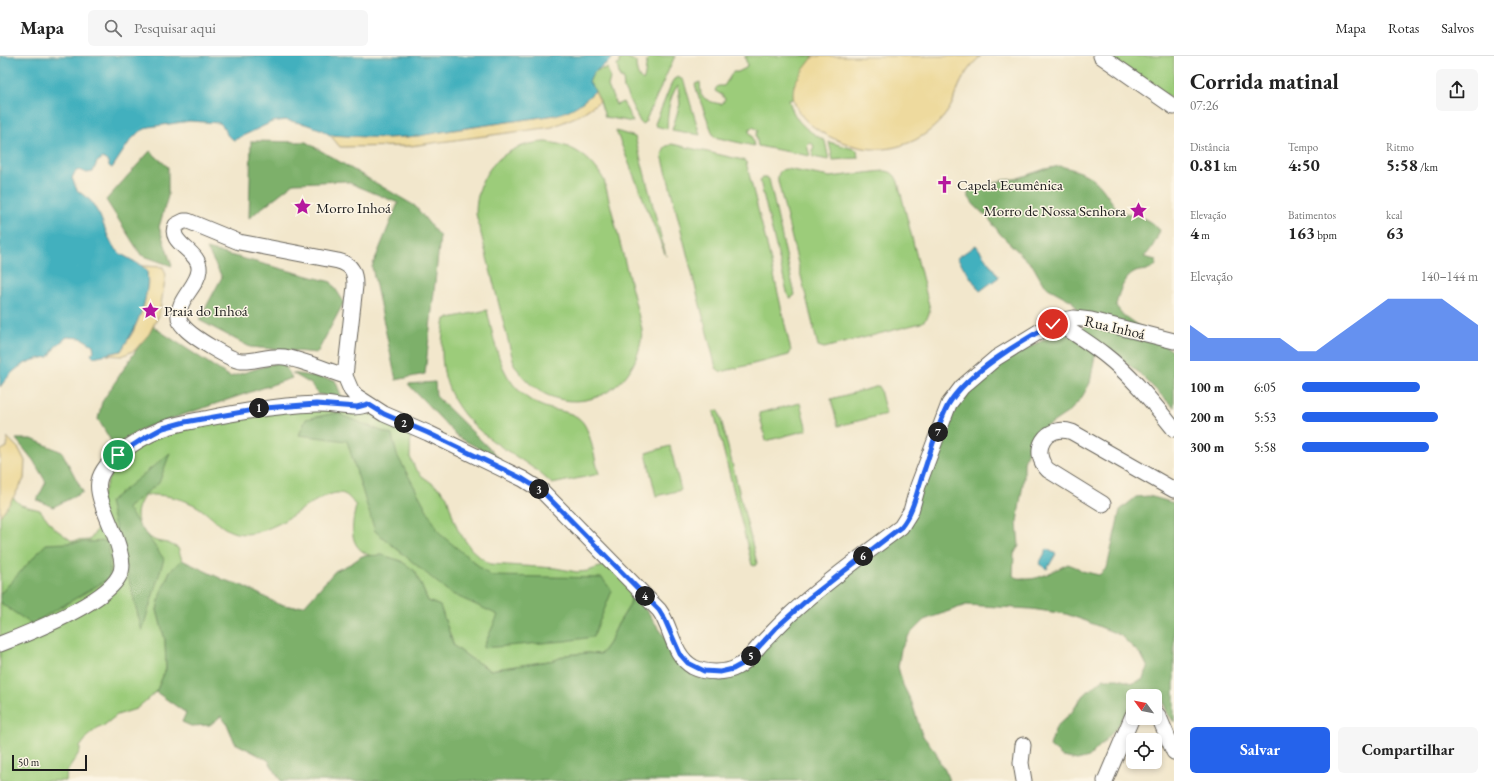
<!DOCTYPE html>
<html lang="pt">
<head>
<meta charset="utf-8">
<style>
  body { margin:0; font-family:"EB Garamond",serif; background:#f6f6f6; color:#222; height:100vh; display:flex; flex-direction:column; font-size:15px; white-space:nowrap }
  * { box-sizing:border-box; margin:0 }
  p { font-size:13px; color:#767676 }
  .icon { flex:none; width:22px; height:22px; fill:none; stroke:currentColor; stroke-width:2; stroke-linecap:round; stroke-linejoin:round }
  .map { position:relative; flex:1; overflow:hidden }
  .sheet { display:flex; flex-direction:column; background:#fff; width:320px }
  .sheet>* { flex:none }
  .needle { width:26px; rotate:302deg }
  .tools { position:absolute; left:1126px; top:633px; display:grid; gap:8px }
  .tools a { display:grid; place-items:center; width:36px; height:36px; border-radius:6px; background:#fff; box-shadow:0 2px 6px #0003; font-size:20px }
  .scale { position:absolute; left:12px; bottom:10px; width:75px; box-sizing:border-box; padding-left:4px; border:2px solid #1c1c1c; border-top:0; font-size:11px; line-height:14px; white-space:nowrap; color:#1c1c1c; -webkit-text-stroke:3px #fcf5e5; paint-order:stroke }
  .pin { position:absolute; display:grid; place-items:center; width:34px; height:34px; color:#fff; margin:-17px; border:2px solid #fff; border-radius:50%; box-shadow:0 1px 4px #0007 }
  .km { position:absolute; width:20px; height:20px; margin:-10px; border-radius:50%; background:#222; color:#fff; font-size:11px; line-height:20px; text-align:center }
  .round { display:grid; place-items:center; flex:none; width:42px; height:42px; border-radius:6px; background:#f6f6f6 }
  .head { display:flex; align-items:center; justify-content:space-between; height:68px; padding:0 16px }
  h1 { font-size:22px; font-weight:700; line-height:30px }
  .stats { display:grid; grid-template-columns:repeat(3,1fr); gap:6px; height:68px; padding:4px 16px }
  .stats div { display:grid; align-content:center }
  .stats b { font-size:17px; font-weight:700 }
  .stats small { font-size:11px; font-weight:400 }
  .stats p { font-size:11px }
  .chart { height:112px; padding:8px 16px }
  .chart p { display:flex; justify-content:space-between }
  .chart svg { width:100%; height:72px; margin-top:4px; fill:#2563eb; opacity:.7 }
  .button { display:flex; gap:8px; margin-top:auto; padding:8px 16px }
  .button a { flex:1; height:46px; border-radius:6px; background:#2563eb; color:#fff; font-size:16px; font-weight:700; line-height:46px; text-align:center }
  .button a+a { background:#f6f6f6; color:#222 }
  ul { padding:0 16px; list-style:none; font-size:13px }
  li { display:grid; grid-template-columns:64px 48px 1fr; align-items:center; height:30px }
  li i { height:10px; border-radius:5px; background:#2563eb }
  header { display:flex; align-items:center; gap:24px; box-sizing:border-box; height:56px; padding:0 20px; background:#fff; border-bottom:1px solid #e0e0e0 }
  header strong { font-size:19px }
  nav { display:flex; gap:22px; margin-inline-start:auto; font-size:14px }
  .search { width:280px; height:36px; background:#f6f6f6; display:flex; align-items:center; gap:10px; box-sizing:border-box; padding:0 14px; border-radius:6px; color:#767676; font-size:15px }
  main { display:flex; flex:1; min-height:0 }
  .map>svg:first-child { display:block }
  .green { fill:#9ccc7a; stroke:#5c744b }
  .forest { fill:#7db06a; stroke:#4c6643 }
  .sand { fill:#eeda9e; stroke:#857b5d }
  .water { fill:#42b0be; stroke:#2f666d }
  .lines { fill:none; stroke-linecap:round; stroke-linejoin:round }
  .minor-casing { stroke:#67635a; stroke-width:17 }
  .minor { stroke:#fff; stroke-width:15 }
  .route-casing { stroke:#fff; stroke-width:8 }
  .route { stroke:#2563eb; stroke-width:5 }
  .labels { text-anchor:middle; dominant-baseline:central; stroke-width:3; stroke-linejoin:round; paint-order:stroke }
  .poi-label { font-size:15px; fill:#1c1c1c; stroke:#fcf5e5; text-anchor:start }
  .street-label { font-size:15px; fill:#1c1c1c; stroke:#fcf5e5 }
</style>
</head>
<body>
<header>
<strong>Mapa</strong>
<div class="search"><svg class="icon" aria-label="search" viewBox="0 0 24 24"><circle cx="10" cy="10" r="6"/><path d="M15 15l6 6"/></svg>Pesquisar aqui</div>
<nav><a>Mapa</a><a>Rotas</a><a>Salvos</a></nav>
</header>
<main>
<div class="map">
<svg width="1174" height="725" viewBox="0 0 1174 725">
  <rect width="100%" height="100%" fill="#fcf5e5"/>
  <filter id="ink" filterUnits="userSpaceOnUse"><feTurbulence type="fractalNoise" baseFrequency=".025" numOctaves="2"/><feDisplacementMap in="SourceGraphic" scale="8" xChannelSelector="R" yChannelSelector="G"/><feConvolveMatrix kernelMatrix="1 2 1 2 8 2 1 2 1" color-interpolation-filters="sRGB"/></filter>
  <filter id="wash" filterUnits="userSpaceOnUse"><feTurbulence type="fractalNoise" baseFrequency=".012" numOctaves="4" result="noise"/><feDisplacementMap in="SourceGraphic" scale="16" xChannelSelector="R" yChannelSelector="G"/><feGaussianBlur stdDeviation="0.9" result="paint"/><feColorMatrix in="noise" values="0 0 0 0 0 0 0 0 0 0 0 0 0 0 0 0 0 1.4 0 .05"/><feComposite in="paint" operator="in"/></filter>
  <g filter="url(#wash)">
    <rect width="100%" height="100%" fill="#f2e7cc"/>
    <path class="green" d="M650,0H675L645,66L642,68L640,66L624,33L623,22H620L617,9L619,8V4L623,2L631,3L636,6C636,13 637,21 643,25C647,17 644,7 650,0Z
      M745,0H814L794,29V43L789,44C795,67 806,73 825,85L829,104L813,101L812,94L814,91L812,87L808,88L807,89L810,100L758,90L756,79L758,74L753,71L750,72L749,76L752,80L754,90L714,81L698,39L695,28L700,26L701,39C707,45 713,47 722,48L725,43L722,39L715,35L716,32L718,30H724L733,16H738L746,12L747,9Z
      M1108,0H1174V44Z
      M607,12L610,22L608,30L616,49L623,46L633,66L605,61L600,45L589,26C594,15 595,14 607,12Z
      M678,21L683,24L684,26L700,79L672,74L680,48L678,29C668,43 668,57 667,73L656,70L655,68L672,26L674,23Z
      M616,75L635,81L666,200Z
      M545,86C572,88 591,101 604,124L642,273C640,348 552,372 514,308L476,158C476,116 503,88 545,86Z
      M829,86L857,94L858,102L833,104Z
      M672,88L743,104L746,106L768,193L791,295L789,299L721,316L716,312L662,99L665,91Z
      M787,113L830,121L883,115C891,115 895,118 898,126L930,253C929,260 927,263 921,267L824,292L818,290L778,125C777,118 780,113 787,113Z
      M762,121H766L769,123L795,239L791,242L788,240L760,125Z
      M487,254C493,278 497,308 513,328C521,338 531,346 542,350C556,356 575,354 584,368C591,378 595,405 599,418L552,428C537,413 518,402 500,390C452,358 434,321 445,263Z
      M879,330L886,358L838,370L831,343Z
      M800,347L807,374L766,385L759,357Z
      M278,353L358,354L411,371L410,401L415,412L422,420L440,433L447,441L454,464L458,474L471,493L480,501L490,508L555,512L577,516L588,515L608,508L630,532L631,541L630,549L618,568L609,587L601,598L587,597L566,599L555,604L490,614L470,602L454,590L440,550L428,545L415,515C405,510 395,503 384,500C379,498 373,501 369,499C347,490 352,468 356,450C351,444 348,438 340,437C325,435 293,460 280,467C272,471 263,475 254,477C226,482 219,465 198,451C183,442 163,438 145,439C132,457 135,472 154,484C158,486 163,486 167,487C170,488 174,490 178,492L182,504L170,515L161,536L157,554L165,584L166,613L156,636L136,653L117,659L102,671L100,670L89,679L80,691V695L67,716L66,725H0V460L13,442L21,449L40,454L54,472L72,485L90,484L98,472L102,463L101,442L113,412L142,387L224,361Z
      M716,354L719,355L757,507L755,510L752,509L714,356Z
      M670,390L681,434L656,440L646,397Z"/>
    <path class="forest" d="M251,85L306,86L415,150L440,181L425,318L396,324L372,211L398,147L345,125L294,127L249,162Z
      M150,95L168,111V140L159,171L172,210L141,199L106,144Z
      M1060,110C1098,119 1098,127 1119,156C1137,159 1146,161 1160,174C1156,185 1152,193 1144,201L1156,204V209C1151,215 1146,214 1139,215C1125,218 1118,237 1116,250L1123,259L1174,296V352L1138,316L1113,297L1095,299L1090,327L1082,341L1070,355L1043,373L1028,393L1024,407V421L1017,466L1019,490L1014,498L1013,520C1033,529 1050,516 1068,508L1078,512L1082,515L1099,519L1107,512L1120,454L1136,441L1149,440L1174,447V666L1167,657L1163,644L1154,636L1145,640H1133V650L1123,661L1122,664L1113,676L1089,701L1077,704L1063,701L1050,690L1056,671L1072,656L1081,642L1095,629L1104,623H1118L1133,627L1142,624L1148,612L1142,600L1120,579L1083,564L1066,558L1031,553L966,549L924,564L909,579L901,593L898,611L903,629L912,647L922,679L936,696L940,707L945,714L949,725H281L268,704L235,687L227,668L221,660L210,669L191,670L182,666L186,657L156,636L166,613L165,584L157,554L161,536L170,515L182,504L224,524L241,529L261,539L278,548L295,551L305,549L335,515L352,507L362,500L383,499L401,505L415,515L428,545L440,550L454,590L470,602L490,614L555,604L566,599L587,597L601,598L609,587L618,568L630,549L631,541L630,532L675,595L722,622L797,553L904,472L953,354C980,321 1016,294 1056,279C1065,276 1075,278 1083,274L1084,269L1076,251L1072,245L1048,232L1042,226L1033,210L1001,179L989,163L974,149L968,140V135L1004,124L1015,123L1045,113Z
      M207,193L331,226L344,246L317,297L250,291L199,264L222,221Z
      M152,270L230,321L282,305L292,322L144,372L114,390L98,363L102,346Z
      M292,317L335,324L343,344L318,338L311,328Z
      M435,326L436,340L502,405L458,381L408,328Z
      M336,357L392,379L397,399L440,478L491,520L602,522L612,535L593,581L565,585L483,592L498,559L450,537L375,475L347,385L299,379L306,363Z
      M16,383H32L62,396L83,436L53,451L37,444L46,426L33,404Z
      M170,397L159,427L127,452L164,503L142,575L109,446Z
      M109,485L110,522L32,568L3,549L0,544V538L46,488Z"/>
    <path class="sand" d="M814,0H981C970,9 962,22 957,35C955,38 954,42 953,46C946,61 932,75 917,83C904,90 888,94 873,93C845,92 785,67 794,30C796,22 808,8 814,0Z
      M595,35L600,45L580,59L552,71L410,90L340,91L330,79L386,82L408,81L555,59L578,49Z
      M142,210L163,211L166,219L159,259L149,278L135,294L122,300L107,299L121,295L133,276L144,249L148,226L147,215Z
      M7,381L19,393L25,405L24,423L13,442L0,460V395L7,391Z"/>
    <path class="water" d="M0,0H613L612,3L593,17L589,26L595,35C583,47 571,55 555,59L452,74L419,80L386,82L330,79L320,73L305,68L285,64L272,66L234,84L227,79L225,73L220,67L190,65L149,71L139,76L130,85L112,112L109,110L108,106L103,102L97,106L93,116L87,117L79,114L75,116L72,122L77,134L91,145L100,160L108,180L113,190L121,198L142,210L147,215C150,244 136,271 121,295L93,301L91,298L94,295L93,289L81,282L67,281L55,291L49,301C25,304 14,312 0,331Z
      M976,189L999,221L980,235L957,202Z
      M1047,493L1056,498L1047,513L1039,508Z"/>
  </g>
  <g filter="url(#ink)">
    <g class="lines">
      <defs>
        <path id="minor" d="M1101,0L1174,51
          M1057,266C1073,277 1090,287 1105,299C1132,320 1153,347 1174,373
          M345,320C326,314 302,304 284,301C269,299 255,306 241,305C230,304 191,280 184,271C181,268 179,265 179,261C177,243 198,230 199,214C201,195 166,187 176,169L184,165H188L239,186L338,205C353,209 355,217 355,230L345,320L351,334L356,340L384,358L428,377L523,423L542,435L659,554C672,571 672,599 693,611C705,617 725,618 737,611C747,606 754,596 761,588C772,577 782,566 793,556C827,525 865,498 901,471L911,455L918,430L949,348L962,331L996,302L1045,272L1063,264L1074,262L1091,264L1174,285
          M1103,448L1048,414C1029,395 1046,367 1072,376L1174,434
          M0,588C29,577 105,547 119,520C123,514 122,504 120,497C117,477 95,443 99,425C101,415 110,405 118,399C131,388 147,379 162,373C177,367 194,365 209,362C245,355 280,349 317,348C332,347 354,355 368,348
          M1155,656L1159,661L1174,696
          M1023,689L1021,707L1024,725
          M1105,725L1133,659"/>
      </defs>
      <use href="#minor" class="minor-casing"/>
      <use href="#minor" class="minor"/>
    </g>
  </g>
  <g class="lines" filter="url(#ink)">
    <defs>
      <path id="route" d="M118,399L141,384L163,372L185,366L265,352L316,348L357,351L368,348L384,358L428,377L523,423L542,435L659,554L665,564L680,598L688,607L704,615L720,616L733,613L744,607L776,572L808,543L901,471C914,456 918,430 925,412C932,391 938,368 948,349C966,318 1022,284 1053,268"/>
    </defs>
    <use href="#route" class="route-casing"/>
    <use href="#route" class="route"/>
  </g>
  <defs>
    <symbol id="church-bare" viewBox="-9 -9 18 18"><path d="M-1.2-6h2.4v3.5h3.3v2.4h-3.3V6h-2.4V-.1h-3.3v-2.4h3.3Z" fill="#b5179e" stroke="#fcf5e5" stroke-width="2.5" paint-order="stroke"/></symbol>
    <symbol id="sight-bare" viewBox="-9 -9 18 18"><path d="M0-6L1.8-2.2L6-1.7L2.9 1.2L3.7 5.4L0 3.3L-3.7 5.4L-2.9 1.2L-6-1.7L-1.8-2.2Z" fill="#b5179e" stroke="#fcf5e5" stroke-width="2.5" paint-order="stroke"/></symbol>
  </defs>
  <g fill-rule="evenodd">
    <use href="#church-bare" x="932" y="116" width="25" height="25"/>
    <use href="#sight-bare" x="290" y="138" width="25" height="25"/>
    <use href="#sight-bare" x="1126" y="142" width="25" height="25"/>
    <use href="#sight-bare" x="138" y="242" width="25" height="25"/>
  </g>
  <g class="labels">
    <g class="poi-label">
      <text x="957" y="128">Capela Ecumênica</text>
      <text x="316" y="151">Morro Inhoá</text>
      <text x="1126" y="154" text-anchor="end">Morro de Nossa Senhora</text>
      <text x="164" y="254">Praia do Inhoá</text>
    </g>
    <g class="street-label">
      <text transform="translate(1115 271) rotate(13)">Rua Inhoá</text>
    </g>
  </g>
</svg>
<div class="tools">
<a><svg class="needle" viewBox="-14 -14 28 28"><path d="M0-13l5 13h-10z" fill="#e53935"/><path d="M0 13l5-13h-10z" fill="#767676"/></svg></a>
<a><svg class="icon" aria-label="locate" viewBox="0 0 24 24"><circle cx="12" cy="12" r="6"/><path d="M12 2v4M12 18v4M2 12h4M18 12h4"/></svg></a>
</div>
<div class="scale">50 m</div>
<div class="pin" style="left:118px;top:399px;background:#1e9e55"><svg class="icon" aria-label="arrive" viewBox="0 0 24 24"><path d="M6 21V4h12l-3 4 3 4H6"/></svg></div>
<div class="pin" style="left:1053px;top:268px;background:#d93025"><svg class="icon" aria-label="check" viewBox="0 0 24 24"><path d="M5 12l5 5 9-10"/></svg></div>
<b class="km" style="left:259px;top:352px">1</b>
<b class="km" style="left:404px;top:367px">2</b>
<b class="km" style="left:539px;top:433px">3</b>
<b class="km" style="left:645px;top:540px">4</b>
<b class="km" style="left:751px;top:600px">5</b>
<b class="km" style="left:863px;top:500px">6</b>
<b class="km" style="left:938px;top:376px">7</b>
</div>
<section class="sheet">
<div class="head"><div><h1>Corrida matinal</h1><p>07:26</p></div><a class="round"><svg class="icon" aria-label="share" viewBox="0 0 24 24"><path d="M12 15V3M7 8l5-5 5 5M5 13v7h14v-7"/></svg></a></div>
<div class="stats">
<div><p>Distância</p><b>0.81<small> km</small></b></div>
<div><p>Tempo</p><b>4:50</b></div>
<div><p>Ritmo</p><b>5:58<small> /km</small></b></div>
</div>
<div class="stats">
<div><p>Elevação</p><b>4<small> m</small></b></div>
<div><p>Batimentos</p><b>163<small> bpm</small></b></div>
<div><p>kcal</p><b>63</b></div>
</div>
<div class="chart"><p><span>Elevação</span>140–144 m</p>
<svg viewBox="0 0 160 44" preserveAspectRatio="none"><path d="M0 44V22L10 30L20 30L30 30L40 30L50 30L60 38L70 38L80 30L90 22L100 14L110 6L120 6L130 6L140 6L150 14L160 22V44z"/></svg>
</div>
<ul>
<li><b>100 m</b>6:05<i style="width:67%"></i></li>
<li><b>200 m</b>5:53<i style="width:77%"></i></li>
<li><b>300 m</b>5:58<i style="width:72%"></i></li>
</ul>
<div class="button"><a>Salvar</a><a>Compartilhar</a></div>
</section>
</main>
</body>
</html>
